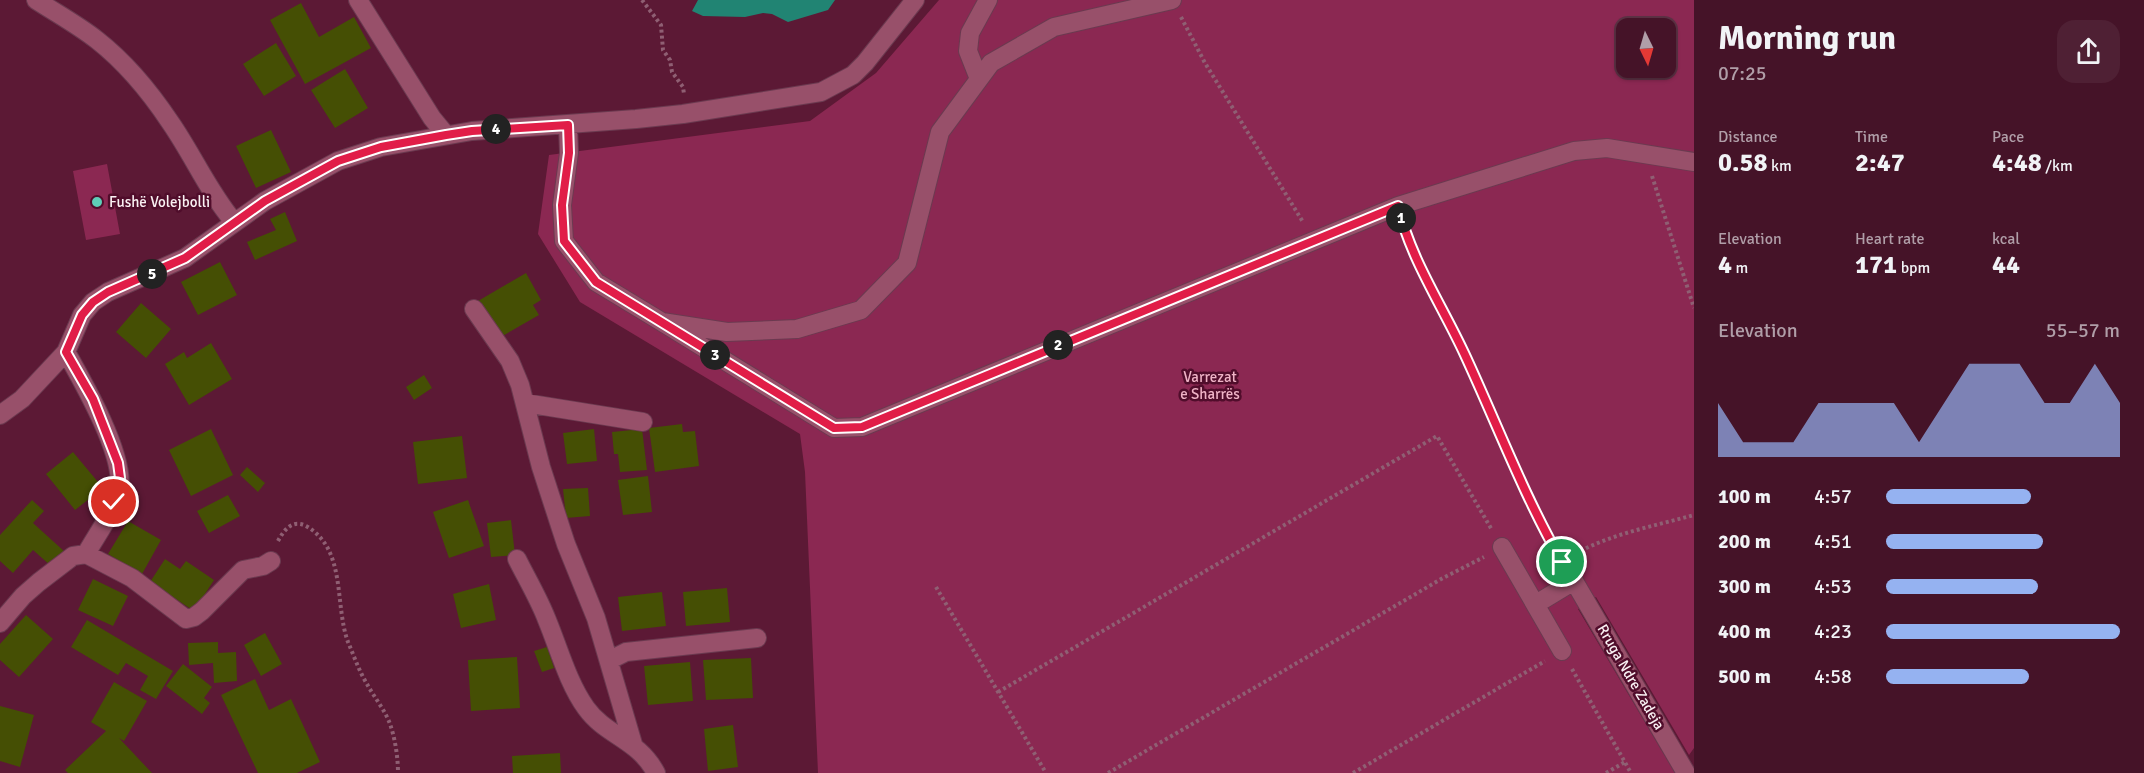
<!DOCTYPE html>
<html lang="en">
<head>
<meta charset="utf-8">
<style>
  body { margin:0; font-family:Signika,sans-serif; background:#4f2034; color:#f1f3f6; height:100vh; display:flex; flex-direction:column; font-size:22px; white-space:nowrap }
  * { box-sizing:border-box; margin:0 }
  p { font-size:20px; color:#b09ea8 }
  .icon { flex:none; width:33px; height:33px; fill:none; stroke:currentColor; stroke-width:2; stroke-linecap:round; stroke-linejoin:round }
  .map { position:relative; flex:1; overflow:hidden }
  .side { display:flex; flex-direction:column; background:#451328; width:450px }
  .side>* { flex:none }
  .needle { width:39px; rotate:175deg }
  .fabs { position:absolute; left:1616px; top:18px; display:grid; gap:12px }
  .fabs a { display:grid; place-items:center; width:60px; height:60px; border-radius:12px; background:#451328; box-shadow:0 2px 4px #0004,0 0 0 2px #5d3245; font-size:30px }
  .pin { position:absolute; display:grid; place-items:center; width:51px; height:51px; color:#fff; margin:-26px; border:3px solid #fff; border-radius:50%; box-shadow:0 2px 6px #0007 }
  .km { position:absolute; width:30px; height:30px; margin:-15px; border-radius:50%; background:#222; color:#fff; font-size:16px; line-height:30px; text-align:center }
  .round { display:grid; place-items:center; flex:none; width:63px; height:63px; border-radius:18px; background:#4f2034 }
  .headline { display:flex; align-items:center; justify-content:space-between; height:102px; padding:0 24px }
  h1 { font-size:33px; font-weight:700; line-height:45px }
  .figures { display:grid; grid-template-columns:repeat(3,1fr); gap:9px; height:102px; padding:6px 24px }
  .figures div { display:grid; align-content:center }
  .figures b { font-size:26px; font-weight:700 }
  .figures small { font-size:16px; font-weight:400 }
  .figures p { font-size:16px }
  .chart { height:168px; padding:12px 24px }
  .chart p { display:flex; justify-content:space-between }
  .chart svg { width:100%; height:108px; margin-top:6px; fill:#95b2f1; opacity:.7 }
  ul { padding:0 24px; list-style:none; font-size:20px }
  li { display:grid; grid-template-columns:96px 72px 1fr; align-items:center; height:45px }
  li i { height:15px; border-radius:8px; background:#95b2f1 }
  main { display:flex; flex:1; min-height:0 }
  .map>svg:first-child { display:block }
  .green { fill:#8b2852; fill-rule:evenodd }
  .water { fill:#218473 }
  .building { fill:#454f04 }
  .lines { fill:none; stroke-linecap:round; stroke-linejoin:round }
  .minor-casing { stroke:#6b3a50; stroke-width:20 }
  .path { stroke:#8f5f73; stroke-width:4; stroke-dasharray:3 3; stroke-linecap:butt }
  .minor { stroke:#98506a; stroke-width:18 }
  .route-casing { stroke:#fff; stroke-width:12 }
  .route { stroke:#e11d48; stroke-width:8 }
  .poi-dot { fill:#5eceb8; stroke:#500d2b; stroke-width:2 }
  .labels { text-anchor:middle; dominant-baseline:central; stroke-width:5; stroke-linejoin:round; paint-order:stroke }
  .poi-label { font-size:15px; fill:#faf1f3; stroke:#500d2b; text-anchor:start }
  .park-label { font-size:15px; fill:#efb3c6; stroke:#500d2b }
  .street-label { font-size:15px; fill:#faf1f3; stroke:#500d2b }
</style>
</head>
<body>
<main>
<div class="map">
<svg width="1694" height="773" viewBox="0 0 1694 773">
  <rect width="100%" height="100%" fill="#5c1935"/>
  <path class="green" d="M939,0H1694V748L1689,755L1596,597L1578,609L1675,773H818L805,472L800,434L580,302L538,234L549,155L810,121L876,73ZM1626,28H1665V68H1626Z
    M107,164L120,234L86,240L73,171Z"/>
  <path class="water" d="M698,0H835L828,10L788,22L772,14L763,13L745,17L703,16L692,11Z"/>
  <path class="building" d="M301,3L319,37L354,17L371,48L305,84L270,20Z
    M276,43L296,76L264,96L243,64Z
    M345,69L368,108L335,128L311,90Z
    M271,130L291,172L256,188L236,146Z
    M285,212L297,241L255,260L247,242L276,230L270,219Z
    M220,262L237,295L198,315L181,282Z
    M526,273L541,300L533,305L539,315L499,338L478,301Z
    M141,303L171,329L146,358L116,332Z
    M211,343L232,379L189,405L165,364L184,352L187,358Z
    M424,375L432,388L414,400L406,387Z
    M682,424L683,432L695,431L699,466L655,472L649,428Z
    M211,429L233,475L191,496L169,450Z
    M594,429L597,461L567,464L563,433Z
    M642,429L647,470L620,472L618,454H614L612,432Z
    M462,436L467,478L418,484L413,442Z
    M73,452L103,488L75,510L46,474Z
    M247,467L265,483L258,492L240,475Z
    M648,476L652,512L623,515L618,480Z
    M588,488L590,516L566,518L563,489Z
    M228,495L240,516L209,533L197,511Z
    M32,500L44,511L33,523L65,552L51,566L33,550L13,573L0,561V535Z
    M468,500L484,546L449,558L433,512Z
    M511,520L515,555L491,557L487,523Z
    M128,521L161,540L142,574L108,554Z
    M165,559L180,569L186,561L214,580L194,611L150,582Z
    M93,579L128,596L113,626L78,610Z
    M489,584L496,620L461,628L453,594Z
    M727,588L730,622L686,626L683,592Z
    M662,592L666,626L622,631L618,597Z
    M26,615L53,639L19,677L0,660V644Z
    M87,620L173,671L156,699L140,690L148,676L126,663L118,675L71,647Z
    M265,633L282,664L261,676L244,645Z
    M218,642V653L236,652L237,681L214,683L213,663L189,665L188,643Z
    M547,647L554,668L542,672L534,651Z
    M517,657L520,708L471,711L468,660Z
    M751,658L753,698L706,700L703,660Z
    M690,662L693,701L648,705L644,666Z
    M183,664L212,687L204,698L210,703L202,714L166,686Z
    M255,679L269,710L291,699L320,762L297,773H258L221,695Z
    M114,682L147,701L124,741L119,738L152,773H68L65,770L106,731L91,722Z
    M0,706L34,715L20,767L0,761Z
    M733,725L738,767L708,771L704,729Z
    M560,753L561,773H513L512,756Z"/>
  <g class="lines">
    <defs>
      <path id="minor" d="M36,0C56,13 78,25 97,40C125,62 150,92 170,122C193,155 208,191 234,222
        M358,0L432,118L446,135
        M979,79L968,51L970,33L988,0
        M568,125L569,153L562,205L564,241L596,282L662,322L727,332L797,329L861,310L907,263L940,132L991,63L1054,27L1172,0
        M474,309L510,361L520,385L541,467L566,544L596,618L633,744
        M662,322L834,428L862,427L1398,206L1574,151L1607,148L1694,162
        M66,352C83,382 125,455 119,488C115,511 97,534 86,554
        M525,403L643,422
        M0,415L22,399L66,352L82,315L93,302L108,292L185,258L265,201L338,161L381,147L472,131L636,119L683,114L821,92L853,75L865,63L915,0
        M1502,547L1562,651
        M517,559C527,579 539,599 547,620C559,649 568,683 586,708C606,736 638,739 656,773
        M1536,604L1574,581L1686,773
        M0,623L23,596L39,582L73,556L86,554L132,578L186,619L194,617L202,611L243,570L263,566L271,561
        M610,660L626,652L757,638"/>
    </defs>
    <use href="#minor" class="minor-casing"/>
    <path class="path" d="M642,0L661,25L663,50L670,60L672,72L683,87L684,94
      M1181,17L1205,63L1303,222
      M1652,176L1694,308
      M1403,227L1423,275L1446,317L1500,432L1526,494L1563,564
      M278,541C284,530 292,519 306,526C347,549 334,604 348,642C354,656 359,671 367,684C374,697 385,710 390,724C395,738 398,757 398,773
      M1565,560C1603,535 1651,527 1694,515
      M936,587L1046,773
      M1572,669L1631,773
      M998,692L1437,436L1492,530
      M1108,773L1443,578L1484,557
      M1353,773L1545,661
      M1606,773L1625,762"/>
    <use href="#minor" class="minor"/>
  </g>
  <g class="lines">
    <defs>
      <path id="route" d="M114,502L120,478L118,463L93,399L66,352L82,315L93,302L108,292L185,258L265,201L338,161L381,147L446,135L472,131L568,125L569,153L562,205L564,241L596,282L834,428L862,427L1398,206C1411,260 1442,305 1465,355C1497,424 1524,496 1562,562"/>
    </defs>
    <use href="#route" class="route-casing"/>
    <use href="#route" class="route"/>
  </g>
  <circle class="poi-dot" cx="97" cy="202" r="6"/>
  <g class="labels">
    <g class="poi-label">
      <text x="109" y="202">Fushë Volejbolli</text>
    </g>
    <g class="park-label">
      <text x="1210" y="377">Varrezat<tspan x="1210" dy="17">e Sharrës</tspan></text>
    </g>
    <g class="street-label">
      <text transform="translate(1631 677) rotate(60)">Rruga Ndre Zadeja</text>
    </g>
  </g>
</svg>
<div class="fabs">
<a><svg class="needle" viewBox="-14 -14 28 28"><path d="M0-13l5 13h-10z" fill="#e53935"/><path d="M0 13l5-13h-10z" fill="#b09ea8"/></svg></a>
</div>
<div class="pin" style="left:1562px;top:562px;background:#1e9e55"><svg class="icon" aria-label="arrive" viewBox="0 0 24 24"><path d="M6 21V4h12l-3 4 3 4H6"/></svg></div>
<div class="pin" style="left:114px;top:502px;background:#d93025"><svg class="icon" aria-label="check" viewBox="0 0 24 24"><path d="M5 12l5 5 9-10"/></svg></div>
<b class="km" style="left:1401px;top:218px">1</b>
<b class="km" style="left:1058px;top:345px">2</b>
<b class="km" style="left:715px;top:355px">3</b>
<b class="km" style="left:496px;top:129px">4</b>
<b class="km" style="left:152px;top:274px">5</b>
</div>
<section class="side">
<div class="headline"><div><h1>Morning run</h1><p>07:25</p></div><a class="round"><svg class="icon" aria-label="share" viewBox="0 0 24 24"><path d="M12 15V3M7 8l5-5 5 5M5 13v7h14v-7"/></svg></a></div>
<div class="figures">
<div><p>Distance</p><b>0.58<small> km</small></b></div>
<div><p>Time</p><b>2:47</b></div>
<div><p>Pace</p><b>4:48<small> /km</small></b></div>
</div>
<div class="figures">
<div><p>Elevation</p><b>4<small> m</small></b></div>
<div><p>Heart rate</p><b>171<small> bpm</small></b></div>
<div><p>kcal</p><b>44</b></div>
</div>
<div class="chart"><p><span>Elevation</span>55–57 m</p>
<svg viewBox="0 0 160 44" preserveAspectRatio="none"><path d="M0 44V22L10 38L20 38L30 38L40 22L50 22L60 22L70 22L80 38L90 22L100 6L110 6L120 6L130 22L140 22L150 6L160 22V44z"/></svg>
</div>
<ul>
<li><b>100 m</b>4:57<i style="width:62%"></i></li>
<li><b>200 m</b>4:51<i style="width:67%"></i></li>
<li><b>300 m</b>4:53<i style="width:65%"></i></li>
<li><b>400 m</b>4:23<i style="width:100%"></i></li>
<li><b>500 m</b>4:58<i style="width:61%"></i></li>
</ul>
</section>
</main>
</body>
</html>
